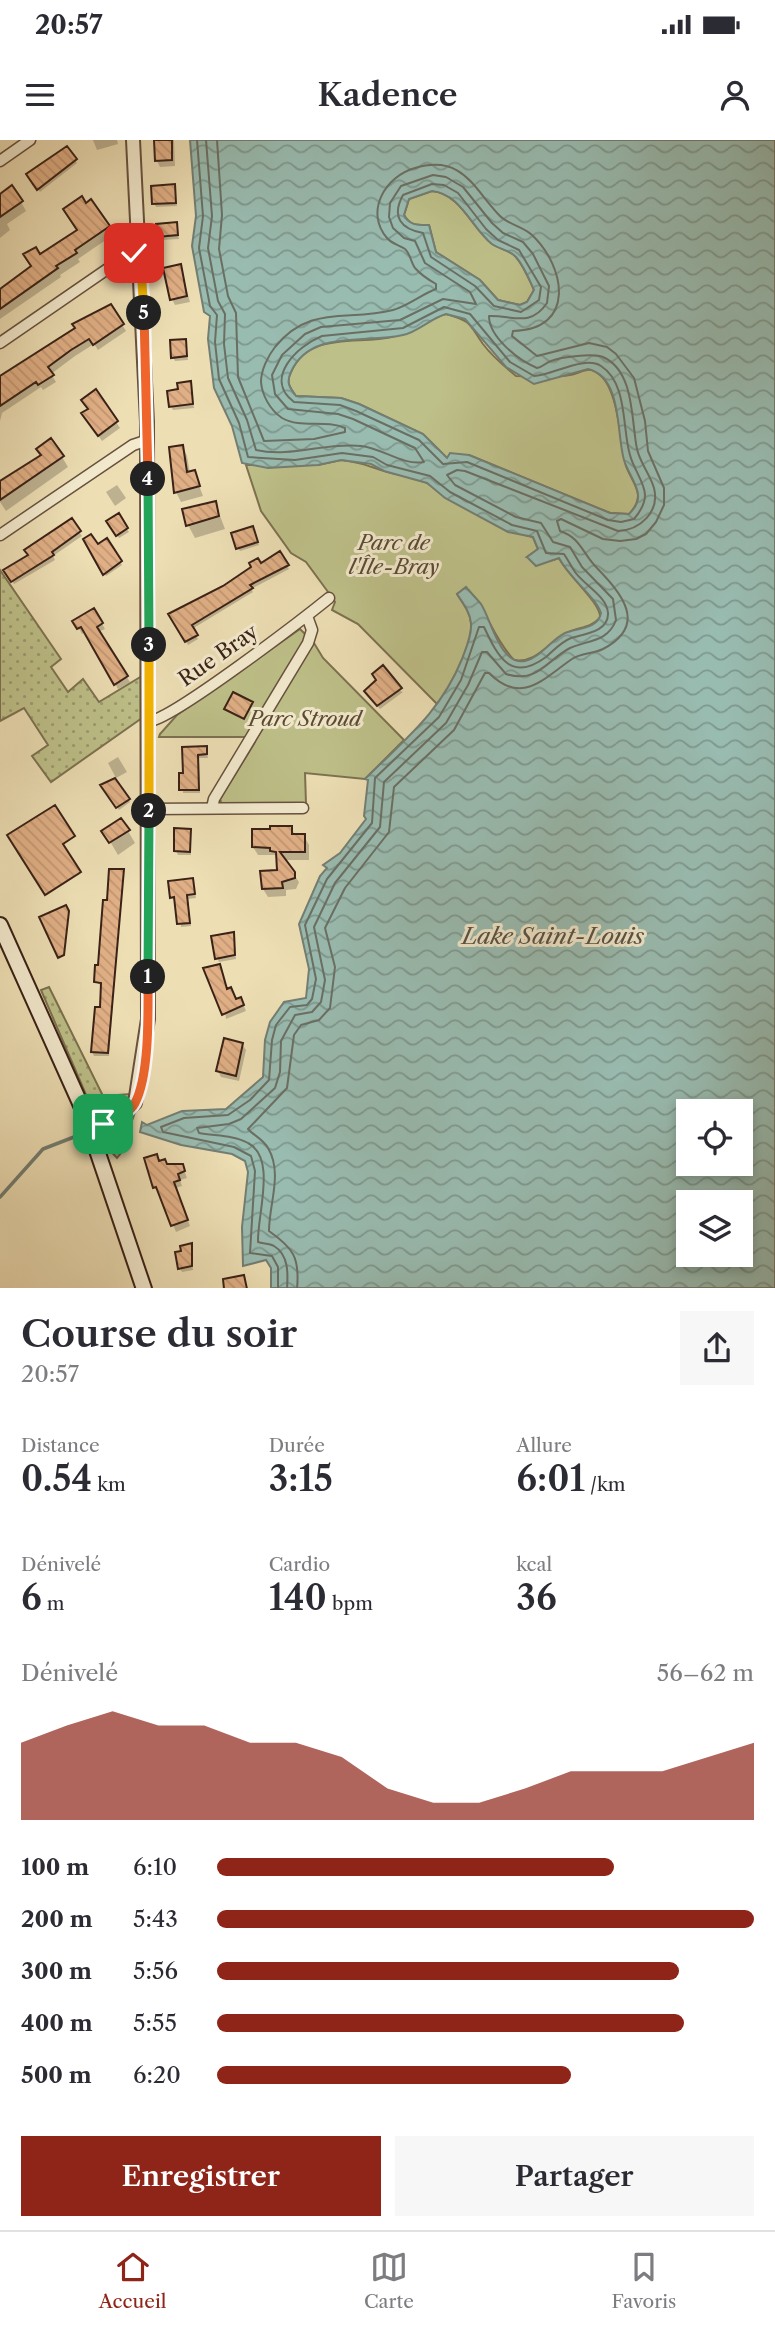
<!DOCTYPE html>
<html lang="fr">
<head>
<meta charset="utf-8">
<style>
  body { margin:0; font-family:"Libre Caslon Text",serif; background:#f7f7f7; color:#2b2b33; height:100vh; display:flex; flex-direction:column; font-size:26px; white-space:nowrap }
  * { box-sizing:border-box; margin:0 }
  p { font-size:23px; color:#7c7c81 }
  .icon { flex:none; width:38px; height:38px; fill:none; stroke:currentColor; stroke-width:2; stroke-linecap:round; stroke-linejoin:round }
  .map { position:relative; height:1148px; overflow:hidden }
  .side { display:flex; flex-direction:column; background:#fff; flex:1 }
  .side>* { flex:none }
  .buttons { position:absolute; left:676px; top:959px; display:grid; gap:14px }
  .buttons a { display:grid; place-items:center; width:77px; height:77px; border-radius:0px; background:#fff; box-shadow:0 4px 10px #0003; font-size:35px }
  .pin { position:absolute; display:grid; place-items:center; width:60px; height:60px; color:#fff; margin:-30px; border-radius:14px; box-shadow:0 4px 10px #0006 }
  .km { position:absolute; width:35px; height:35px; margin:-18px; border-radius:50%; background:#222; color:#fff; font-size:19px; line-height:35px; text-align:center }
  .round { display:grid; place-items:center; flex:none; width:74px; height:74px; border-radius:0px; background:#f7f7f7 }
  .headline { display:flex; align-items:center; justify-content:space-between; height:119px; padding:0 21px }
  h1 { font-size:38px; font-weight:600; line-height:52px }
  .figures { display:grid; grid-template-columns:repeat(3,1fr); gap:10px; height:119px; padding:7px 21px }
  .figures div { display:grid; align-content:center }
  .figures b { font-size:35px; font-weight:600 }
  .figures small { font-size:19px; font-weight:400 }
  .figures p { font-size:19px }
  .chart { height:196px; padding:14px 21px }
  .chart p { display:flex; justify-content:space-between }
  .chart svg { width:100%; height:126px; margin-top:7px; fill:#8f2418; opacity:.7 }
  .button { display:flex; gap:14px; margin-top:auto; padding:14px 21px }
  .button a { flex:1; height:80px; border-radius:0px; background:#8f2418; color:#fff; font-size:28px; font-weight:600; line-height:80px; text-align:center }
  .button a+a { background:#f7f7f7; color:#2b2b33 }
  ul { padding:0 21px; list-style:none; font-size:23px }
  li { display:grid; grid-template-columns:112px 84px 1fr; align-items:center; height:52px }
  li i { height:18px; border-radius:9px; background:#8f2418 }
  .status { display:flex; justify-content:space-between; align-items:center; height:49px; padding:0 35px; background:#fff; direction:ltr }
  .status svg { height:19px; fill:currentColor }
  header { display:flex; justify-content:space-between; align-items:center; height:91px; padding:0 21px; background:#fff; font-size:32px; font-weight:600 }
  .menu { display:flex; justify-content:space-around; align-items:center; height:98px; border-top:2px solid #e1e1e2; background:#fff; font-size:19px; color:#7c7c81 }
  .menu a { display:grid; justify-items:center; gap:4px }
  .menu .selected { color:#8f2418 }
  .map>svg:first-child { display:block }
  .grass { fill:url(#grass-dots); stroke:#7c7150; stroke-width:2 }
  .park { fill:#bec089; stroke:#7c7150; stroke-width:2 }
  .water { fill:url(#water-waves); stroke:#737e73; stroke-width:2; fill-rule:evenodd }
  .shadow { fill:#0003 }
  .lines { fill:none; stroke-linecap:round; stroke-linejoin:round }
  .shore { stroke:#6a6f64; stroke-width:2 }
  .stream { stroke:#737e73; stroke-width:3.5 }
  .building { fill:url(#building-back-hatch); stroke:#3a2217; stroke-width:2 }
  .minor-casing { stroke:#67513e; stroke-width:13 }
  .tertiary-casing { stroke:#67513e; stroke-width:16 }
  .secondary-casing { stroke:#3a2217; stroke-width:18 }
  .minor { stroke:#f3eace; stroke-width:10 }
  .tertiary { stroke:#f3eace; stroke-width:12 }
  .secondary { stroke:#f3eace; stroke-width:14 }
  .split-1-casing { stroke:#fff; stroke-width:14 }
  .split-2-casing { stroke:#fff; stroke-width:14 }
  .split-3-casing { stroke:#fff; stroke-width:14 }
  .split-4-casing { stroke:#fff; stroke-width:14 }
  .split-5-casing { stroke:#fff; stroke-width:14 }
  .split-6-casing { stroke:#fff; stroke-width:14 }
  .split-1 { stroke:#f0652b; stroke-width:9 }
  .split-2 { stroke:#22a559; stroke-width:9 }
  .split-3 { stroke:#f5b400; stroke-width:9 }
  .split-4 { stroke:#22a559; stroke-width:9 }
  .split-5 { stroke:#f0652b; stroke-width:9 }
  .split-6 { stroke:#f5b400; stroke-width:9 }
  .labels { text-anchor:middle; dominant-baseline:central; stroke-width:6; stroke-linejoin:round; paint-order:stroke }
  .park-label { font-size:21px; font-style:italic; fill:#5b4a34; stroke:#f3eace }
  .street-label { font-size:21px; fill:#3a2217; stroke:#f3eace }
  .water-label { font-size:23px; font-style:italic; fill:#565045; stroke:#f3eace }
</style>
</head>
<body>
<div class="status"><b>20:57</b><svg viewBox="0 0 49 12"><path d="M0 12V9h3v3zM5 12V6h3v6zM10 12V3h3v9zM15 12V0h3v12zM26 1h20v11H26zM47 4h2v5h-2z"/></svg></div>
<header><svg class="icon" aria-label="menu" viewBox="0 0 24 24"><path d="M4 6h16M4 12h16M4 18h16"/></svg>Kadence<svg class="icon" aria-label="person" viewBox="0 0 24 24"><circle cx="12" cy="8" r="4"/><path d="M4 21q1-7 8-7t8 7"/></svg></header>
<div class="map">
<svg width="775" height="1149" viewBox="0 0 775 1149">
  <defs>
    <pattern id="grass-dots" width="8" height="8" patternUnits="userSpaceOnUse" patternTransform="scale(1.75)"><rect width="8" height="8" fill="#bec089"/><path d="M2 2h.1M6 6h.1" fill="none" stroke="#9b9c6f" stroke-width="1.8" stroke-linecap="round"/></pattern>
    <pattern id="water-waves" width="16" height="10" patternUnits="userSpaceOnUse" patternTransform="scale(1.75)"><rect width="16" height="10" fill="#99bcb1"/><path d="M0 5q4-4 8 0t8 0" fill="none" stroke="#7e988f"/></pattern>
    <pattern id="building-back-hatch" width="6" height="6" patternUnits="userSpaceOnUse" patternTransform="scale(1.75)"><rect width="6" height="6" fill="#e0af85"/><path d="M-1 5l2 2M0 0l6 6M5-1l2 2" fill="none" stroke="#c19672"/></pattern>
  </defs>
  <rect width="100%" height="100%" fill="#eddeb4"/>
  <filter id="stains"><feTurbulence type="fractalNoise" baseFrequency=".00286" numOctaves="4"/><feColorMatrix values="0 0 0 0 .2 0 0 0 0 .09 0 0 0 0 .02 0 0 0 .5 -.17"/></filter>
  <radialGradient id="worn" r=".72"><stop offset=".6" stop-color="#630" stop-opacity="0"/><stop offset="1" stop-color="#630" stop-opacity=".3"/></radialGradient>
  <path class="grass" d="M0,430L61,519L51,527L68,552L83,539L99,562L142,536V578L51,642L32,616L48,605L24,568L0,581Z
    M49,847L103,956L130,954L125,965L102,977L93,971L41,850Z
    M135,972L121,1013L117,1018L106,1006L103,994L109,987Z"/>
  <path class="park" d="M432,51C461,54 471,87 492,104C499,109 510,110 516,117C524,126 529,139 534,150L527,162L520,165L498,160L480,140L436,112L429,85C418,85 410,86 404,75L409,59Z
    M446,174C472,181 469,184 483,204C492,216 505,227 516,236C533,236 553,238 570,235C578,234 587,227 595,231C619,243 620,302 626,326C629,335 638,347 638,355C638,362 634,369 629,374L610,373L469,315L447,318L423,294L359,264L341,258L296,256C289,247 286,242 291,232C309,191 357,205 392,197C412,192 428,179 446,174Z
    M341,320C363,322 369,327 388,332C401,336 417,336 429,344C462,366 495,389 533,397L538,409L527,417L550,421L559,418C568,436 602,464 600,478C591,487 582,487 571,491C550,499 538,524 514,520C493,498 487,469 466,448L457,454C463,464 471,473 471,484C473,510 453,545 437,564L358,484L332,470L335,462L331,456L306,422L291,413L261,371L246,325H318Z
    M300,489L314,503L323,518L404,600L365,639L305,633L306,664L222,665L220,659L255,602L245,597H159L160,594L177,575Z"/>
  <path class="water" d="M190,0H775V1148H271V1128L266,1120L243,1126L242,1087L248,1032L245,1021L232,1014L181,1005L140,992L142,982L147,985L182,971L226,969L263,937L265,900L270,882L284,862L306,858L309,829L299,784L320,736L327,728L323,725L340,713L366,679L364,676L368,640L365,639C405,599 440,573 462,519C466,508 472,495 471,483C470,472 463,463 457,454L466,447C471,453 476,458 481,464C491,479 500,526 525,521C541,517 551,500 565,493C578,488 598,489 601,473C595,456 570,439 559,418L536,426L527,417L538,409L533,397L508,392L445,358L427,343L384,331L371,324L341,320L318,325L268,328L242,323L232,286L214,248L208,199L210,176L204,172L192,106L196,76ZM432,51C461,54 471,87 492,104C499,109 510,110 516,117C524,126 529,139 534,150L527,162L520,165L498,160L480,140L436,112L429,85C418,85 410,86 404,75L409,59ZM446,174L465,179L506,227L534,244L588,229C623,238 616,293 624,320C627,331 638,345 638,355C639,362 634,369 629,374L610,373L469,315L450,313L447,318L423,294L359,264L341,258L296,256C289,247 286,242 291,232C310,189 366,204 403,195C418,192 431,178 446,174ZM688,971H740V1024H688ZM688,1062H740V1115H688Z"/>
  <path class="shadow" d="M93,0H117L118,4L97,10Z
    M156,0H174L175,26L160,27L157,21Z
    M67,8L77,23L40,52L29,35Z
    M174,46L177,66L156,67L154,63Z
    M0,56L21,62L26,71L7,84L10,90L0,98Z
    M91,62L113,95L78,119L80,122L60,135L61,137L0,179V149L33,127L40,116L79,91L86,65Z
    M176,84L179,99L161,100L159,96Z
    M180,126L190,162L175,165L172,159Z
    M110,166L126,191L98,210L94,204L75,216L51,234L56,242L43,250L41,247L2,273L0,281V238Z
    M185,201L188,220L175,221L173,217Z
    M190,243L194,268L173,270L171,266L180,251Z
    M96,252L120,288L102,301L87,279Z
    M182,306L187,316L190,333L194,332L203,356L181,362L176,352L171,308Z
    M62,317L68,327L6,371L0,362V343Z
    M117,345L126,358L115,366L106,352Z
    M215,363L225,389L195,398L188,385Z
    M118,376L129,392L119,398L108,382Z
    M71,381L82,396L53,416L55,420L14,444L6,431L30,415Z
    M255,392L259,405L240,411L238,408Z
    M85,400L98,407L107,401L122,425L106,436Z
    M279,413L289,429L251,449L253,452L192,489L198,499L188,505L171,475L224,448Z
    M94,470L105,489L98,492L130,542L118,549L86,491L82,494L75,481Z
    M378,541L403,552L380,569L368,555Z
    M206,608L208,618H199L200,653H183L184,609Z
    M118,617L127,632L116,638L108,623Z
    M115,640L130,662L119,670L103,646Z
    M55,667L74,697L62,705L80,734L47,755L10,696Z
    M291,688L296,696H304L309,705V720H284L299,742L296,749L286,750V756L268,757L263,749L279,731L277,719L275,715H258L253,707Z
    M190,690L191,715H178L176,711Z
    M104,691H128L135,703L118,715Z
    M123,731L109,916H94L92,912L102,869V846L96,842L109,762Z
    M192,739L196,758L188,759L191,786L181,787L176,760L172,757Z
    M233,794L236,819L219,822L217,818Z
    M219,826L227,851L243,864L246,871L226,879Z
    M242,904L246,910L239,941L221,937L218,931Z
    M160,1022L182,1025L187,1038L180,1040L182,1046L176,1048L190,1086L176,1092L160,1053L154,1047Z
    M191,1105L193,1130L182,1132L180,1128Z"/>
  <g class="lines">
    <path class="shore" d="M197,0L203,76L199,108L210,166L217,175L215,202L219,239L239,283L248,317L295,320L342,313L373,317L387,325L430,336L450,352L512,385L537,391L546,413L564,414C568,420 571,426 575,432C584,445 607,456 608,473C609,492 584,494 571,498C561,502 554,510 546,517C511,543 498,517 484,487H479L461,540L439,577L375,638L372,683L327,739L305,785L316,839L312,859L307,865L290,867L276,885L272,900L269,940L250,960L228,975L184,978L161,987L163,992L234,1007L251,1016L255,1031L250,1113L272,1116L278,1127V1149
      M206,0L212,76L208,108L218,161L225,174L224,204L228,238L247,280L256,310C291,318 326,302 361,306C382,308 403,326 424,322L415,308L353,279L338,274L288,269L275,254L272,235L282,215L305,194L321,187L400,180L443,159L476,164L470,152L425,123L415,101L404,98L393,88L389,77L390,63L401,46L433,35L446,37L463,47L492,83L503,93L523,102L533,114L549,146L547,163C530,188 512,175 489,176C489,197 518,220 537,228C543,227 545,223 551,221C561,217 593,213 603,217C635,231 631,281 637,309C640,323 650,334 654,348C660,372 640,390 618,391L465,331L457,330L447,335L455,345L516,377L541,383L553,402L570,407L582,427L613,459L616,480C608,502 588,500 570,508C547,520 537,544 506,534L487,512H482L468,545L446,583L384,642L380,687L335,743L314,787L325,840L321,862L312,872L295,875L281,901L280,932L275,948L241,979L229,984L197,988L199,993C215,996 234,995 248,1003C277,1018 257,1075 258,1102C263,1104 269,1103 274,1106C289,1115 288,1134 287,1149
      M217,0L222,75L219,109L228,156L236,173L238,237L264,301L314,299L345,292V288C325,279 301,289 282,278C270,270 262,255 261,242C261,230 268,216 275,207C310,164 347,182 393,170C408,166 422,154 436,149V144C429,140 421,135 415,128C411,123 410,113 405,109C399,105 392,104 387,98C364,71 386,36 415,28C463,14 473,48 500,76C509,85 522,86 532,95C566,127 576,190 513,191L512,196L537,216L589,203L607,207L616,214L634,238L645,281L648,311L664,348V365L656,382L646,394L636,399L620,401L603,399L561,379L557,381L560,391C581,398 582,413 597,428C621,453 649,485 603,509C593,514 581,513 572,519C544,538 522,566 489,533H485L454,590L394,647L389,692L345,748L325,788L335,827L330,868L319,880L301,885L294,895L287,948L248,989C253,995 263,999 268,1008C283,1033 269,1064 269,1091C293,1108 300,1117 297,1149
      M432,44L444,45L458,53L486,89L498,100L519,110L541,147L539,160L521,172L494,166L475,146L431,117L423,93C401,89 391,77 403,55Z
      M444,167L470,174L510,222L534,236C551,236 584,215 601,226C628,243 622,289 630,315C633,328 645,343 645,355C645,364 640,372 634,379L621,382L608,380L467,322L443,324L419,300L356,271L340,265L294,262C263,239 297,206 322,196L403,188Z"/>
    <path class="stream" d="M0,1057L43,1009L74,997"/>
  </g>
  <path class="building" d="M154,0H172V20L155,21Z
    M67,6L77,19L37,50L26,34Z
    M175,44L176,63L152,64L151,46Z
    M12,45L23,61L0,77V54Z
    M82,56L86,63L91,59L110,86L75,110L77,113L56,126L58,128L0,169V149L31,126L23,114L36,107L40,114L77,90L63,69Z
    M177,82L178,95L157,97L156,84Z
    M181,124L187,156L170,160L163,128Z
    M111,164L124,184L93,205L89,199L71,210L48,227L54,235L38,245L36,242L0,266V236L75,188L72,184Z
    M186,199L187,216L171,218L170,200Z
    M191,241L193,264L169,267L167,251L178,249L177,243Z
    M96,249L118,281L98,296L81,273L88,269L81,260Z
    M51,298L64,316L0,360V341L41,315L36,309Z
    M183,305L187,332L195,330L200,346L174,353L169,307Z
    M216,361L219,376L186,386L182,369Z
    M119,373L128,388L116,396L106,381Z
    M72,378L81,391L52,412L54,415L11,442L3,430L28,415L24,410Z
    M253,386L258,402L236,409L231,393Z
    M91,394L98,404L107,398L122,421L103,435L83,399Z
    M280,411L289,425L250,445L253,448L192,485L198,495L185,502L168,474L223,446L251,427L249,423L258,418L261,423Z
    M94,468L103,483L97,487L128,536L114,545L81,487L77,489L72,481Z
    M383,525L402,548L377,566L364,551L376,540L372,534Z
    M233,552L253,562L244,579L224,569Z
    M207,606V614L198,615L199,650H179V633H183L182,607Z
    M115,638L130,659L116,668L100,645Z
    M55,665L75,696L63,704L81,732L45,755L7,695Z
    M121,678L130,690L109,703L101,691Z
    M270,686H292V694H305V712H280L295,732V738L282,742L283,748L262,749L260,731L277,730L276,712L270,711V708L252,707V689H270Z
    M174,688L191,689L190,712L174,711Z
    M109,729H124L108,913L91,912L95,867H100L101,843L94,842L95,825H98L103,760H107Z
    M193,738L195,754L187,755L190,783L177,784L174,757L170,758L168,741Z
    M66,765L69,771L64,815L58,818L39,777Z
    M234,792L235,815L215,819L211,796Z
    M220,824L227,849L231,847L236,859L241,857L244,865L222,875L203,828Z
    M224,898L243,903L236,936L216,931Z
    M157,1014L159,1021L165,1019L167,1024H183L185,1031L178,1034L180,1040L174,1042L188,1080L171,1086L156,1047L153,1048L144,1018Z
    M192,1103V1126L178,1129L175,1112L181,1111L180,1106Z
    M244,1135L247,1149H224L223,1139Z"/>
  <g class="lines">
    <defs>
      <path id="minor" d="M0,21L30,0
        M0,203L122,119L140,112
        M0,395L133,305L148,300
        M150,581C174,578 303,479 329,458
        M212,668L214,659L308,503L312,490L307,476
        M149,669L303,668"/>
      <path id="tertiary" d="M90,989L121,975L135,963L148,879L147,282L133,0"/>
      <path id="secondary" d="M0,785L84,972L144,1149"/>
    </defs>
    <use href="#minor" class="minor-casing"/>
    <use href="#tertiary" class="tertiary-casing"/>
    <use href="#secondary" class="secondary-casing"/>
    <use href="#minor" class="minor"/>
    <use href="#tertiary" class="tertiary"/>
    <use href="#secondary" class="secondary"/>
  </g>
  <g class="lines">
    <defs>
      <path id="split-1" d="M103,984C113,979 129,974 135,963C150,934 148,870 148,837"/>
      <path id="split-2" d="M148,837L149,671"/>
      <path id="split-3" d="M149,505V671"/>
      <path id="split-4" d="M148,339L149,505"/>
      <path id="split-5" d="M144,173L148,339"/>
      <path id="split-6" d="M134,113L140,112L144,173"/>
    </defs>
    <use href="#split-1" class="split-1-casing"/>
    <use href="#split-2" class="split-2-casing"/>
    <use href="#split-3" class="split-3-casing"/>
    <use href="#split-4" class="split-4-casing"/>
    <use href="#split-5" class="split-5-casing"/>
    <use href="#split-6" class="split-6-casing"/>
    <use href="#split-1" class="split-1"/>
    <use href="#split-2" class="split-2"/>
    <use href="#split-3" class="split-3"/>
    <use href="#split-4" class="split-4"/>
    <use href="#split-5" class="split-5"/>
    <use href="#split-6" class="split-6"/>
  </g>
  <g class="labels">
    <g class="park-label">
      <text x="394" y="402">Parc de<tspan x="394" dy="24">l'Île-Bray</tspan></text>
      <text x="305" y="578">Parc Stroud</text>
    </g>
    <g class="street-label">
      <text transform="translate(218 515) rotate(-35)">Rue Bray</text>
    </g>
    <g class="water-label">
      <text x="553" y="796">Lake Saint-Louis</text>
    </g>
  </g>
  <rect width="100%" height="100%" filter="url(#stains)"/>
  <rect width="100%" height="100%" fill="url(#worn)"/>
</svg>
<div class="buttons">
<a><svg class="icon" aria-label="locate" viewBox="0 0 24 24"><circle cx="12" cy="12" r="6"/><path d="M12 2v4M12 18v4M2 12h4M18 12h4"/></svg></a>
<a><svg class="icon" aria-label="layers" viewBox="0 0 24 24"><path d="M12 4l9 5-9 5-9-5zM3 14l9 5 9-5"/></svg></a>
</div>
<div class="pin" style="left:103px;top:984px;background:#1e9e55"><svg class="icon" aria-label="arrive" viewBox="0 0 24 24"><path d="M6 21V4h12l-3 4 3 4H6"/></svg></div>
<div class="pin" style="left:134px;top:113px;background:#d93025"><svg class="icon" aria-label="check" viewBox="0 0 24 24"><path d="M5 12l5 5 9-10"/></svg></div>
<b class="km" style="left:148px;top:837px">1</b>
<b class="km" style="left:149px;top:671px">2</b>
<b class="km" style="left:149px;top:505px">3</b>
<b class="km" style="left:148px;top:339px">4</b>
<b class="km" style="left:144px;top:173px">5</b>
</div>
<section class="side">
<div class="headline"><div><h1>Course du soir</h1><p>20:57</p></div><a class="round"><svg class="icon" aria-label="share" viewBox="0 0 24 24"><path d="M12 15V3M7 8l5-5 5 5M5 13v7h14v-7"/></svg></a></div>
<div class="figures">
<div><p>Distance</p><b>0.54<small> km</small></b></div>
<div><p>Durée</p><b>3:15</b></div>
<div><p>Allure</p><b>6:01<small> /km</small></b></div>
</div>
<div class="figures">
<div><p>Dénivelé</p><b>6<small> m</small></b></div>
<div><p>Cardio</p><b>140<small> bpm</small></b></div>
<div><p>kcal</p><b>36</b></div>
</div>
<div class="chart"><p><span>Dénivelé</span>56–62 m</p>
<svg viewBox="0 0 160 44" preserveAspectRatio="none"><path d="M0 44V17L10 11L20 6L30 11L40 11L50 17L60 17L70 22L80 33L90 38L100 38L110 33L120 27L130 27L140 27L150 22L160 17V44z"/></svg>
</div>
<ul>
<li><b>100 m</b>6:10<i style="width:74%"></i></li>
<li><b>200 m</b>5:43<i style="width:100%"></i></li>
<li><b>300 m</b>5:56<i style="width:86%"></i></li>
<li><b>400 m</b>5:55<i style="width:87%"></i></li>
<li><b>500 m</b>6:20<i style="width:66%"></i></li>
</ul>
<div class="button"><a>Enregistrer</a><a>Partager</a></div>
</section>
<nav class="menu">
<a class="selected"><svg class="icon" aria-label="home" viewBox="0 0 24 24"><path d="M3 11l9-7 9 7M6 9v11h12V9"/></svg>Accueil</a>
<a><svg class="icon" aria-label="map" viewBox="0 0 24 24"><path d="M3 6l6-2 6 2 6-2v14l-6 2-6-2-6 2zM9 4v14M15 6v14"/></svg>Carte</a>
<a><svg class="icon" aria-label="saved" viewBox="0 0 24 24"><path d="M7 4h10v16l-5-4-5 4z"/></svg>Favoris</a>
</nav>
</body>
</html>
